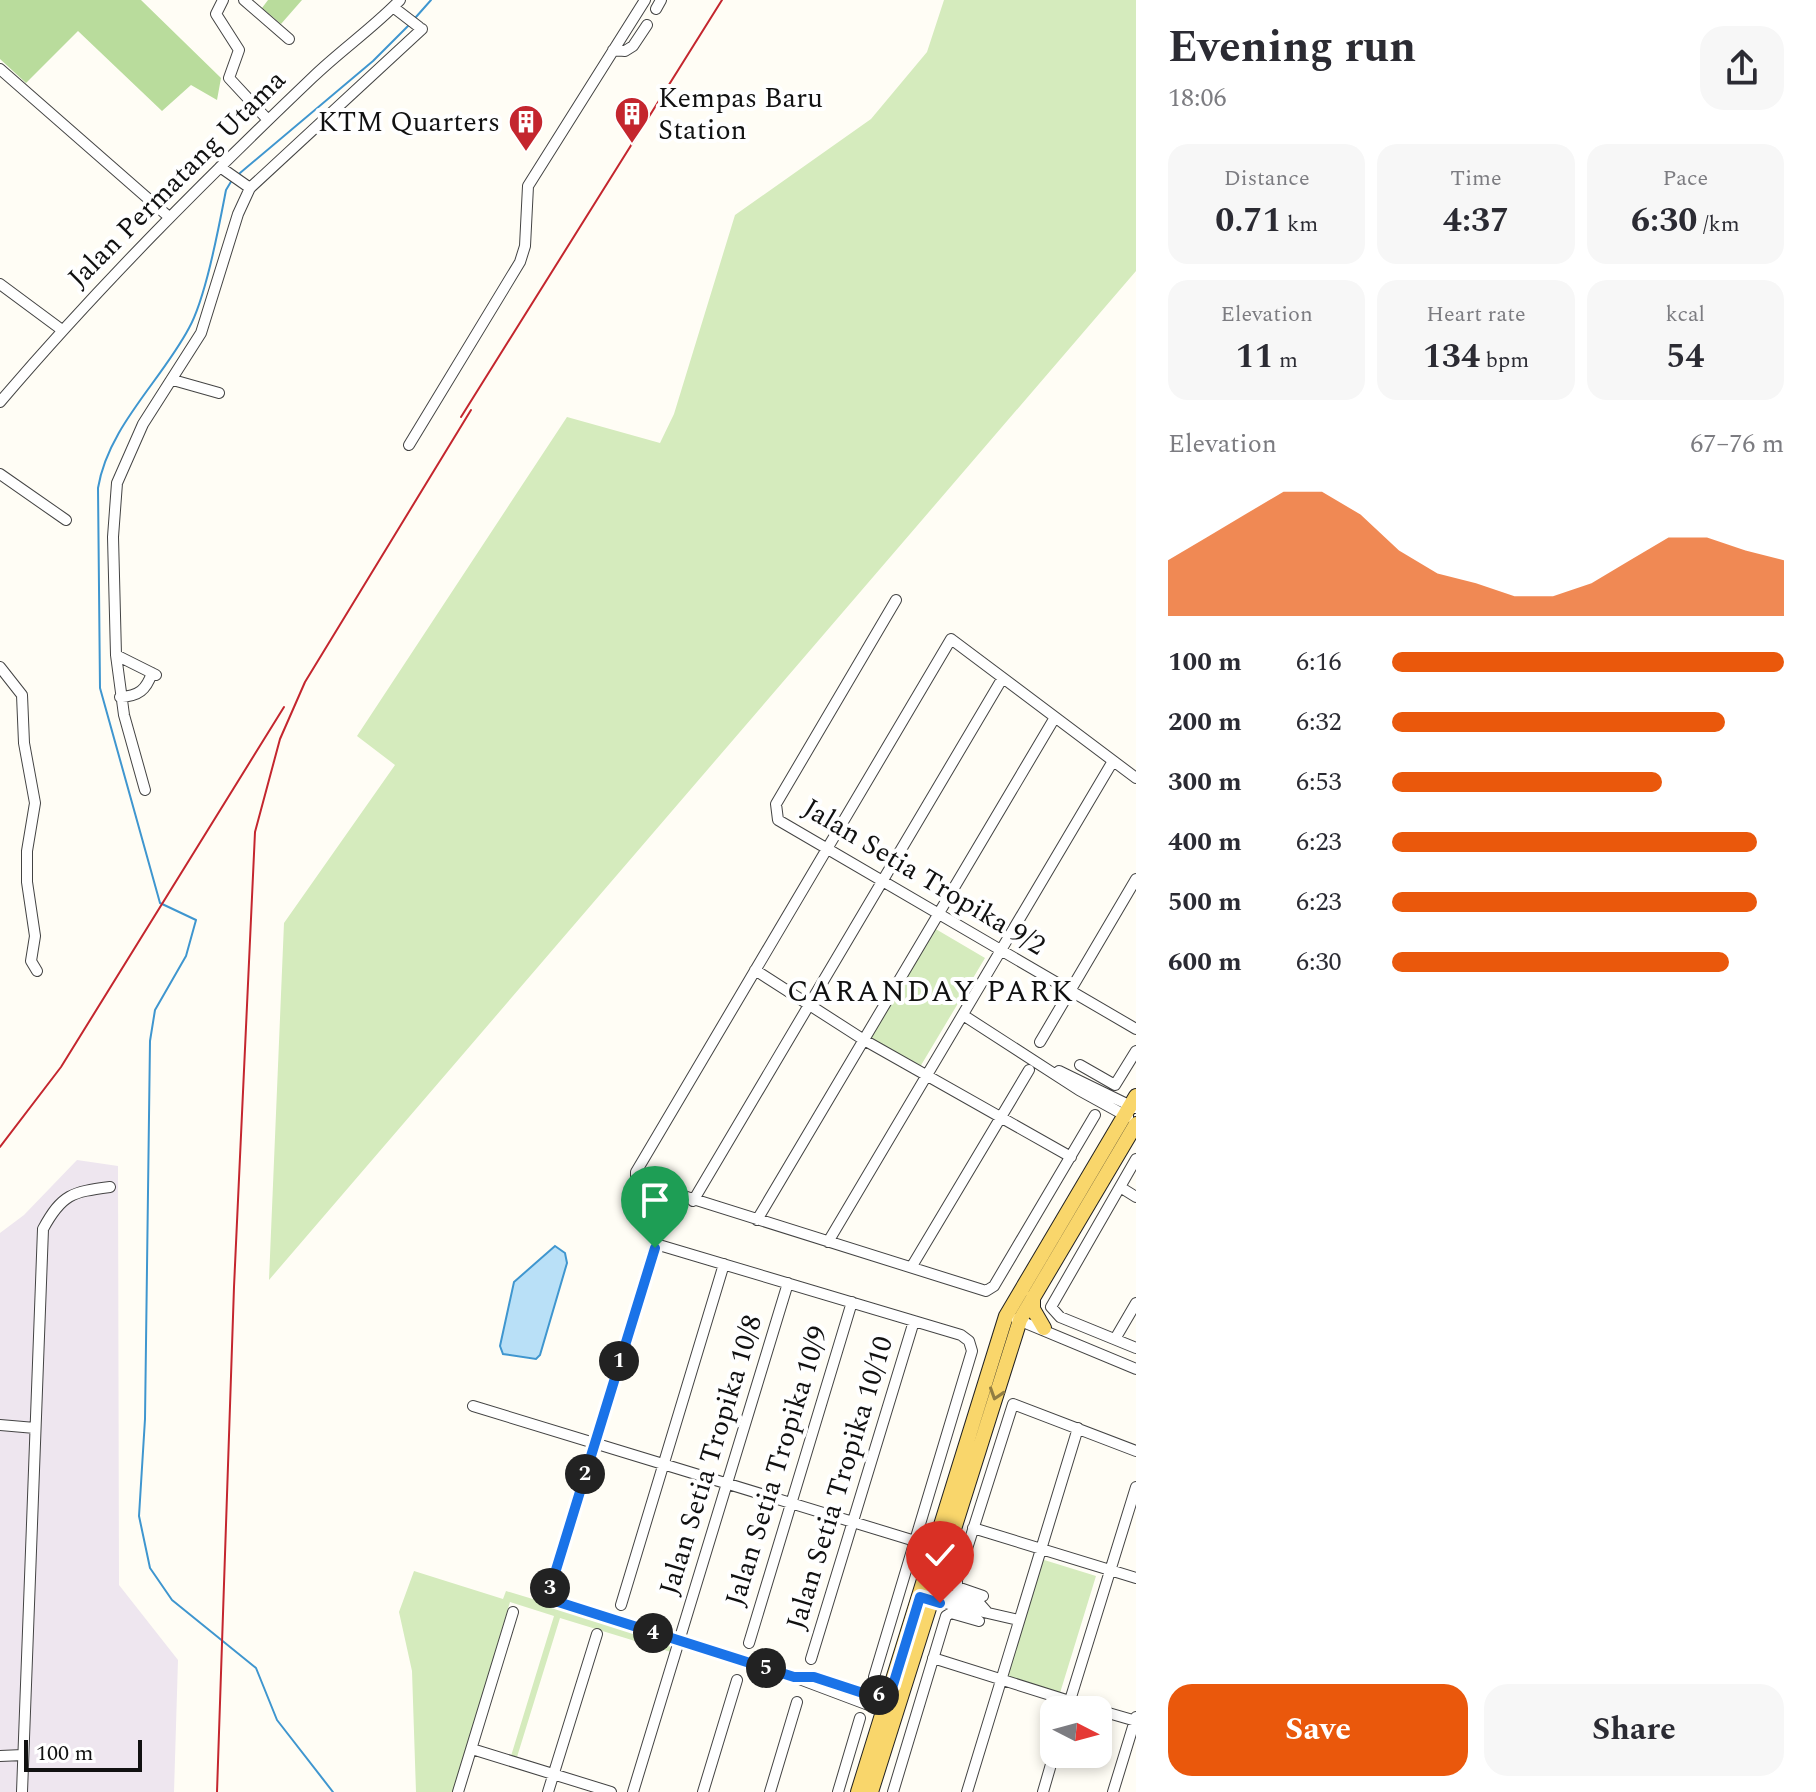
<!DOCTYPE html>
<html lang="en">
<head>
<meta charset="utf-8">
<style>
  body { margin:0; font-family:Spectral,serif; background:#f7f7f7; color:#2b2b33; height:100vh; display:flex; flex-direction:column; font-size:30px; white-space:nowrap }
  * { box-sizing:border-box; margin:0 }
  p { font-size:26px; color:#7c7c81 }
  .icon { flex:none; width:44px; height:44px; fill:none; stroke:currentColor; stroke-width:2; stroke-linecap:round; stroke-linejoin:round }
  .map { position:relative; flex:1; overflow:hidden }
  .panel { display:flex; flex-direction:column; background:#fff; width:680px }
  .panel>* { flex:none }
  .needle { width:52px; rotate:96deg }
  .buttons { position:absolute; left:1040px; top:1696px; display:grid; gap:16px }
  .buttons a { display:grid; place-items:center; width:72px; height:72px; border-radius:16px; background:#fff; box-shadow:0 4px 12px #0003; font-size:40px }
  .scale { position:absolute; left:24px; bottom:20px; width:118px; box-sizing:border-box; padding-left:8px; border:4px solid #111; border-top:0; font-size:22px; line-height:28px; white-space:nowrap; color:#111; -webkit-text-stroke:6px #fff; paint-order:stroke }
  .pin { position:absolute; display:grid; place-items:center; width:68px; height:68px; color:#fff; margin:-82px -34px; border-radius:50% 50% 50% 0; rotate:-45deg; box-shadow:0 0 8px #0007 }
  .pin .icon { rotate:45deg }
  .km { position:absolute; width:40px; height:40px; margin:-20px; border-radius:50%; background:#222; color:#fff; font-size:22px; line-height:40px; text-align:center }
  .round { display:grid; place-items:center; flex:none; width:84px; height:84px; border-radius:24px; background:#f7f7f7 }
  .overview { display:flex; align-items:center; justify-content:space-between; height:136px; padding:0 32px }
  h1 { font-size:44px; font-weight:700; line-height:60px }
  .figures { display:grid; grid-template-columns:repeat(3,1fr); gap:12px; height:136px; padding:8px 32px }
  .figures div { display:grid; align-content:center; border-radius:20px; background:#f7f7f7; text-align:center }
  .figures b { font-size:34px; font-weight:700 }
  .figures small { font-size:22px; font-weight:400 }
  .figures p { font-size:22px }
  .chart { height:224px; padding:16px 32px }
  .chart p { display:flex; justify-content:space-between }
  .chart svg { width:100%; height:144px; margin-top:8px; fill:#ea580c; opacity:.7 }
  .action { display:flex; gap:16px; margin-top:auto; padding:16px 32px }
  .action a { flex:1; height:92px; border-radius:24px; background:#ea580c; color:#fff; font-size:32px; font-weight:700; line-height:92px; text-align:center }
  .action a+a { background:#f7f7f7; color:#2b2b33 }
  ul { padding:0 32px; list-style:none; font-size:26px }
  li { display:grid; grid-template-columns:128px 96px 1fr; align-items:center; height:60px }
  li i { height:20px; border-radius:10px; background:#ea580c }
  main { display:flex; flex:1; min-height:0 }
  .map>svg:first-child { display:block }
  .industrial { fill:#eee6ef }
  .green { fill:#d5ebbd }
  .forest { fill:#b9dc9c }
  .water { fill:#b9e0f7; stroke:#3f96cf; stroke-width:2 }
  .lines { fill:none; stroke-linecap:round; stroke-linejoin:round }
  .stream { stroke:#3f96cf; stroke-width:2 }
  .minor-casing { stroke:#444; stroke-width:12 }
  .major-casing { stroke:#222; stroke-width:16 }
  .minor { stroke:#fff; stroke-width:10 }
  .major { stroke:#f9d66b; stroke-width:14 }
  .rail { stroke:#c4262e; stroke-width:2 }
  .oneway { stroke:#917d42 }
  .route-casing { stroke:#fff; stroke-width:16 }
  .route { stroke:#1a73e8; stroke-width:10 }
  .labels { text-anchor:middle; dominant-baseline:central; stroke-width:8; stroke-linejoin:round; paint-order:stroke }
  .poi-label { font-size:28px; fill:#111; stroke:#fff; text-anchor:start }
  .street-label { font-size:28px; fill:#111; stroke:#fff }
  .neighbourhood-label { font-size:30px; letter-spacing:2px; fill:#111; stroke:#fff }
</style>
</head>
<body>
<main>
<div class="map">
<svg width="1136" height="1792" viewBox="0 0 1136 1792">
  <rect width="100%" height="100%" fill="#fffdf5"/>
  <path class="industrial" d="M77,1160L118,1166L119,1585L178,1660L174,1792H0V1233L24,1215Z"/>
  <path class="green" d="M944,0H1136V271L269,1280L284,923L395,765L357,736L567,417L660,443L674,414L735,215L871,119L927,52Z
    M934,928L985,958L920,1067L870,1037Z
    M1041,1559L1096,1576L1060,1693L1005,1676Z
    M414,1571L503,1599L506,1591L668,1640L671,1652L560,1618L517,1757L511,1756L554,1616L510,1602L453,1792H416L412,1671L399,1612Z"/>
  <path class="forest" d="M0,0H141L221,78L217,100L191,85L162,111L78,31L26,83L0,59Z
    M268,0H302L281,24L262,8Z"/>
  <path class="water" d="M555,1246L565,1253L567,1263L540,1355L536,1359L503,1354L500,1346L514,1282Z"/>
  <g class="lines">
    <path class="stream" d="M416,17L431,0
      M240,173L373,61L409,25
      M232,180L226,190C219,226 206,297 189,328C161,381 108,427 98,488L100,688L160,903L196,920L186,956L155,1010L150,1041L145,1419L139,1516L150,1568L172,1600L256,1668L277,1720L333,1792"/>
    <defs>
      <path id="minor" d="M223,0L216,14L239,50L229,78L268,120
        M244,0L289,39
        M393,7L419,27
        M656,9L661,0
        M613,50L625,51L633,46L647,25
        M0,69L169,217
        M220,167L250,188
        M0,284L62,330
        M173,380L219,393
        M0,402C98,287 204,181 313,77C341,50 373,28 400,0
        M409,445L520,262L525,246L528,186L645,0
        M0,474L66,520
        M896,600L776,804L778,820L1136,1029
        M116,655L156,675
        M0,667L22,695L24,743L35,803L27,851V882L35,936L31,961L37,971
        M120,697C139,696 146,690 152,673
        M145,790L124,715L116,655L113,537L117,483L143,424L201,333L238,214L250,188L422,29
        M755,970L864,1040L1071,1157
        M963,1015L1079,1090L1128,1117
        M1040,1042L1136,879
        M1080,1065L1115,1085L1136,1051
        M1059,1071L1135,1108
        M1095,1115L994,1286L986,1291L636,1181V1172L951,639L1136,778
        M1136,1159L1051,1307L1060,1317L1136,1348
        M1120,1187L1136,1197
        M693,1201L1002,679
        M757,1220L1054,719
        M828,1242L1113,761
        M912,1266L1029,1070
        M1016,1319L1136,1369
        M1115,1339L1136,1303
        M473,1406L915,1541
        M0,1425L35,1428
        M973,1528L1136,1578
        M931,1589L980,1604L987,1612
        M983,1596L957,1587V1580L1013,1404L1136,1451
        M927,1599L1018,1620
        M621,1605L724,1264
        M749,1643L852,1302
        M933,1658L1098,1710
        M811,1659L914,1321
        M796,1677H814L892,1702
        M874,1677L972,1351L969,1341L961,1335L659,1245L652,1253L551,1586L552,1600L794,1677L887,1712
        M1067,1710L1136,1487
        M1098,1710L1136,1721
        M472,1749L611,1792
        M0,1756L23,1755
        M22,1792L43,1229C62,1194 72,1192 110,1187
        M458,1792L513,1612
        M548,1792L597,1634
        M633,1792L788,1283
        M703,1792L737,1680
        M770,1792L797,1702
        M838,1792L860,1718
        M893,1792L946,1616L951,1613L979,1621
        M967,1792L1078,1428
        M1043,1792L1054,1754
        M1113,1792L1136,1717"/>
      <path id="major" d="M1033,1297V1309L1044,1328
        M858,1792L1006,1316L1136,1096
        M871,1792L1020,1320L1136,1124"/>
    </defs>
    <use href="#minor" class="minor-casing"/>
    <use href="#major" class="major-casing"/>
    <use href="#minor" class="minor"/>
    <use href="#major" class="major"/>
    <path class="rail" d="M461,417L722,0
      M0,1147L61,1067L284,707
      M217,1792L234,1287L255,832L280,739L305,682L471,410"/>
  </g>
  <defs><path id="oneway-chevron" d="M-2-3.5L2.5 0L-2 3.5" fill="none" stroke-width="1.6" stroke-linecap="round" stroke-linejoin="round" transform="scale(2)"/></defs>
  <use class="oneway" href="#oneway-chevron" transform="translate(996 1394) rotate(108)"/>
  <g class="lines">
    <defs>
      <path id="route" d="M655,1248L551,1586L552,1600L794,1677H814L875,1697L893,1685L920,1597L940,1603"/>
    </defs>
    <use href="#route" class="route-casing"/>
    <use href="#route" class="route"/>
  </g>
  <defs>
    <symbol id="building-pin" viewBox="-11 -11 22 30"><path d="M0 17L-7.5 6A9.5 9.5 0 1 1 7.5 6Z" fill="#c4262e" stroke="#fff"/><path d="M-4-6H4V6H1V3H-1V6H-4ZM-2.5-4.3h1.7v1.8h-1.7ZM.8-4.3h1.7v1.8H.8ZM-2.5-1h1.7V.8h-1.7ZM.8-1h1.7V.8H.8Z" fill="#fff"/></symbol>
  </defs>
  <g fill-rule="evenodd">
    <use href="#building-pin" x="612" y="94" width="40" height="54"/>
    <use href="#building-pin" x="506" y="102" width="40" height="54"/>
  </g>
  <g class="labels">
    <g class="poi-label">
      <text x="658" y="98">Kempas Baru<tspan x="658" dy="32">Station</tspan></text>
      <text x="500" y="122" text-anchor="end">KTM Quarters</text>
    </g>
    <g class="street-label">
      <text transform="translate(177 179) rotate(-45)">Jalan Permatang Utama</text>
      <text transform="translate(924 877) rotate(31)">Jalan Setia Tropika 9/2</text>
      <text transform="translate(711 1455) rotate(-73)">Jalan Setia Tropika 10/8</text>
      <text transform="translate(777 1466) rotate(-73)">Jalan Setia Tropika 10/9</text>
      <text transform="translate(840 1483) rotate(-73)">Jalan Setia Tropika 10/10</text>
    </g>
    <g class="neighbourhood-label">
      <text x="931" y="992">CARANDAY PARK</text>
    </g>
  </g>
</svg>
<div class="buttons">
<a><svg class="needle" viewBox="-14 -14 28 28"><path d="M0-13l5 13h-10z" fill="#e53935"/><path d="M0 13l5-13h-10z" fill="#7c7c81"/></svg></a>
</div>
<div class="scale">100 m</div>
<div class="pin" style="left:655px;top:1248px;background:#1e9e55"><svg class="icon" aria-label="arrive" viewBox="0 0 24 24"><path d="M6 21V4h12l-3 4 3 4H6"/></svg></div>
<div class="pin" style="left:940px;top:1603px;background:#d93025"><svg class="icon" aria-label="check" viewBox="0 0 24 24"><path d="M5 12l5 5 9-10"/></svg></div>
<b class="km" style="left:619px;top:1361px">1</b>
<b class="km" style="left:585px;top:1474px">2</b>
<b class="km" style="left:550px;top:1588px">3</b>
<b class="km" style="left:653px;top:1633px">4</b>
<b class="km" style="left:766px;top:1668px">5</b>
<b class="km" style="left:879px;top:1695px">6</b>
</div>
<section class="panel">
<div class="overview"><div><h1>Evening run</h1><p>18:06</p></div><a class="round"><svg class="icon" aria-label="share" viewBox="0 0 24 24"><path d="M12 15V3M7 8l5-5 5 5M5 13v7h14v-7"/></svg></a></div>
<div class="figures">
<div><p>Distance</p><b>0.71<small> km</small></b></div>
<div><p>Time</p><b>4:37</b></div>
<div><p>Pace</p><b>6:30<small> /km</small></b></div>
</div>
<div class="figures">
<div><p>Elevation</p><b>11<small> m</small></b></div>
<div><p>Heart rate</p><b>134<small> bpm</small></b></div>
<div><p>kcal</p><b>54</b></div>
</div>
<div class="chart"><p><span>Elevation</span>67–76 m</p>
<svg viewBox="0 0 160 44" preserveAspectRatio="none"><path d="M0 44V27L10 20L20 13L30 6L40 6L50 13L60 24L70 31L80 34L90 38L100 38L110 34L120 27L130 20L140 20L150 24L160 27V44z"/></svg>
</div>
<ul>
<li><b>100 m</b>6:16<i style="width:100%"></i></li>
<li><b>200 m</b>6:32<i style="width:85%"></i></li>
<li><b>300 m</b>6:53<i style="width:69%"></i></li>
<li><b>400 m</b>6:23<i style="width:93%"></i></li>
<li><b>500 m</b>6:23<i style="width:93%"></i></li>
<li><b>600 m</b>6:30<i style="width:86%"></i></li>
</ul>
<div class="action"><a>Save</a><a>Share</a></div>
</section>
</main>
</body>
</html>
